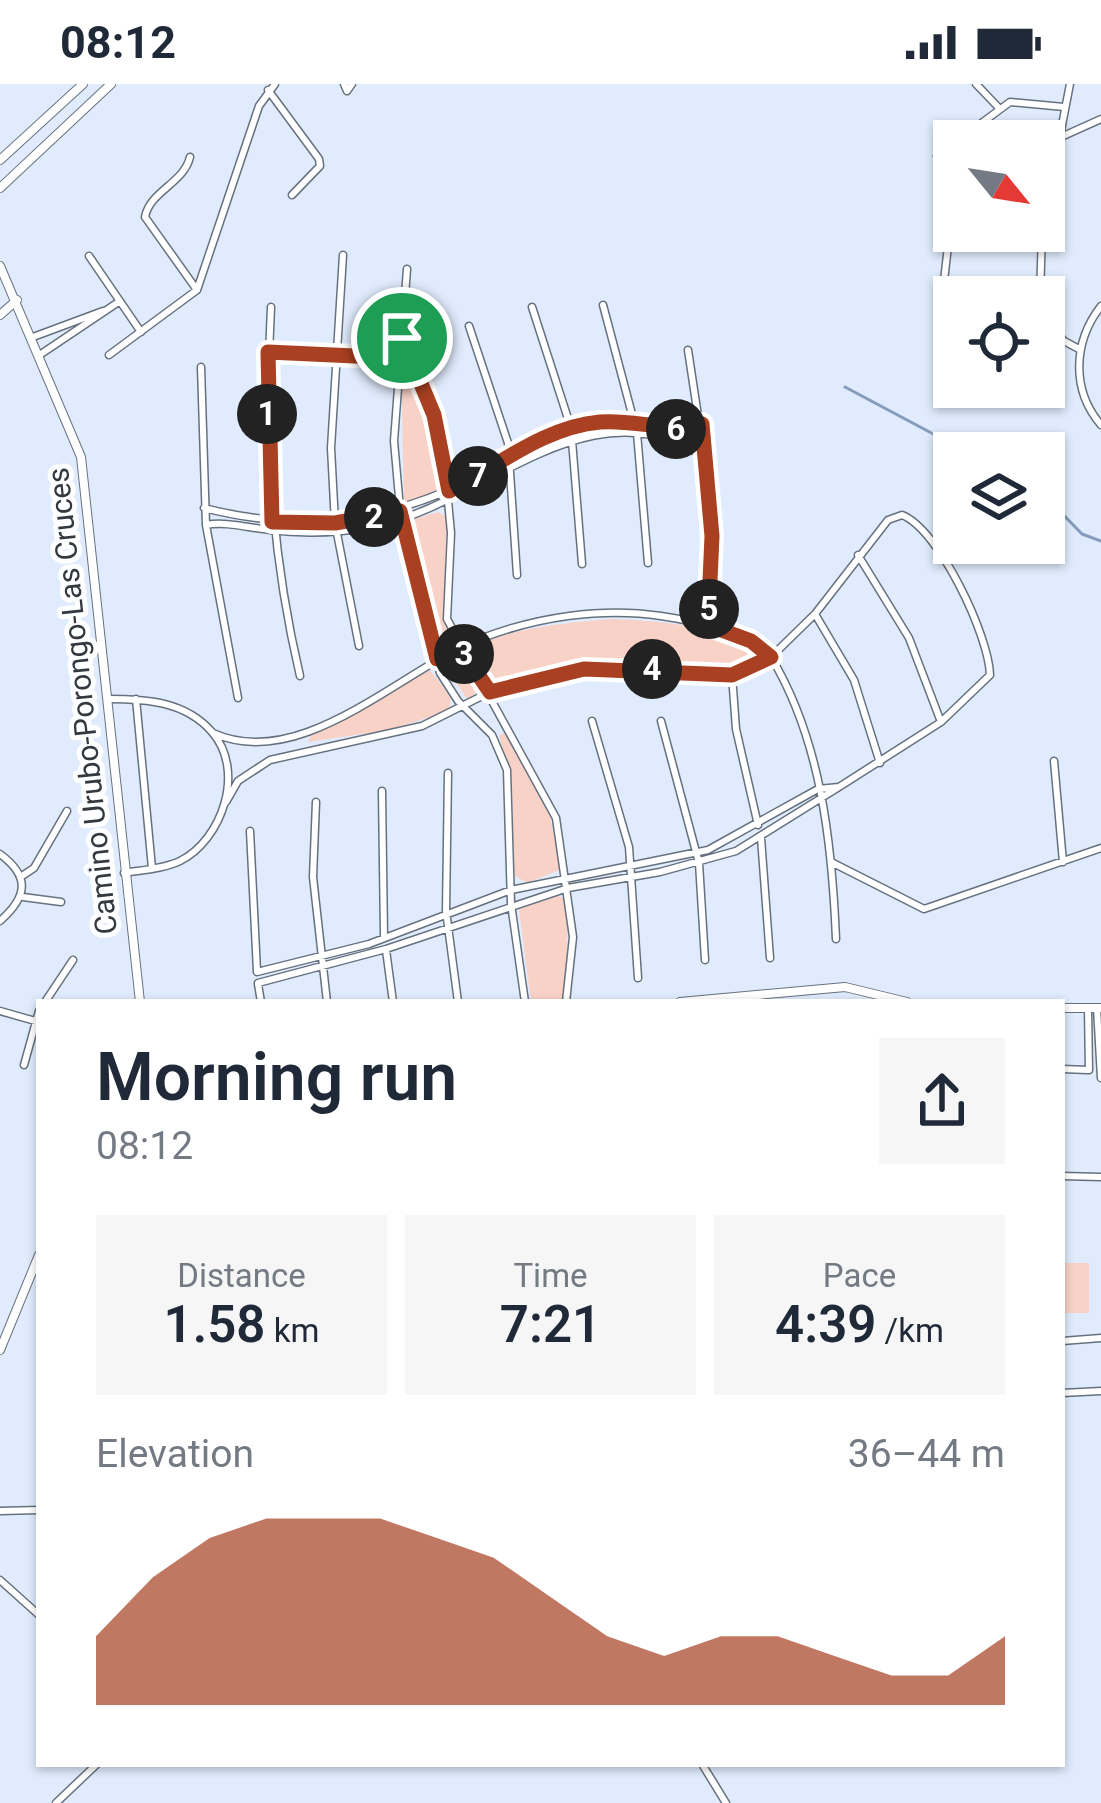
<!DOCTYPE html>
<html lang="en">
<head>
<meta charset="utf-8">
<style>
  body { margin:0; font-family:Roboto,sans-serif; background:#f6f6f7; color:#1f2937; height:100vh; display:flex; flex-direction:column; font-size:45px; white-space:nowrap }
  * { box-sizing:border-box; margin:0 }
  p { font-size:39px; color:#747a83 }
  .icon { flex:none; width:66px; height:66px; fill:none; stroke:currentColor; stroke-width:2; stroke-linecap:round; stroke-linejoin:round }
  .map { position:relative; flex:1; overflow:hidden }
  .sheet { position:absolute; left:36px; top:915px; width:1029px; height:768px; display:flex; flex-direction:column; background:#fff; border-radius:0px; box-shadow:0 3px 9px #0004 }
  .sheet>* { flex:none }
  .needle { width:78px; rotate:120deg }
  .buttons { position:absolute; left:933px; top:36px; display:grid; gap:24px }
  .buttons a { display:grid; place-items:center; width:132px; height:132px; border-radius:0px; background:#fff; box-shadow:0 3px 9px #0004; font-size:60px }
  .pin { position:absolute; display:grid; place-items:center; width:102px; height:102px; color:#fff; margin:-51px; border:6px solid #fff; border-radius:50%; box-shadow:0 3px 12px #0007 }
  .km { position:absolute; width:60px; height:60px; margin:-30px; border-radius:50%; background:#222; color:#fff; font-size:33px; line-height:60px; text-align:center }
  .round { display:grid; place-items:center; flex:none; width:126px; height:126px; border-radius:0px; background:#f6f6f7 }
  .overview { display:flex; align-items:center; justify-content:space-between; height:204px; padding:0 60px }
  h1 { font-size:66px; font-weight:600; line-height:90px }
  .metrics { display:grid; grid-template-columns:repeat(3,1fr); gap:18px; height:204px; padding:12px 60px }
  .metrics div { display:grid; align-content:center; border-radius:0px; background:#f6f6f7; text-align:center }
  .metrics b { font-size:51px; font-weight:600 }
  .metrics small { font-size:33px; font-weight:400 }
  .metrics p { font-size:33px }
  .chart { height:336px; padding:24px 60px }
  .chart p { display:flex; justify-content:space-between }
  .chart svg { width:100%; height:216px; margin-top:12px; fill:#a84021; opacity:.7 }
  .status { display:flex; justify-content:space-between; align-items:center; height:84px; padding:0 60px; background:#fff; direction:ltr }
  .status svg { height:33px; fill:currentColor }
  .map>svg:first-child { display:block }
  .green { fill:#f9d2c7 }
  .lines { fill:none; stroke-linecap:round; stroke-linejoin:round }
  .stream { stroke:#859cbb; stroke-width:3 }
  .minor-casing { stroke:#66717f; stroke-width:9 }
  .tertiary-casing { stroke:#66717f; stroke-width:10 }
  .secondary-casing { stroke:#66717f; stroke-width:10 }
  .minor { stroke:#fff; stroke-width:6 }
  .tertiary { stroke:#fff; stroke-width:8 }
  .secondary { stroke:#fff; stroke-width:8 }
  .route-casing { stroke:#fff; stroke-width:24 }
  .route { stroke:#a84021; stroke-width:15 }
  .labels { text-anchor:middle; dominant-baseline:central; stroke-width:10; stroke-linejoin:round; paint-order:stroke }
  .street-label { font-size:30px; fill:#34393f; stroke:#fff }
</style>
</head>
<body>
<div class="status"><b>08:12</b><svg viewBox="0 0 49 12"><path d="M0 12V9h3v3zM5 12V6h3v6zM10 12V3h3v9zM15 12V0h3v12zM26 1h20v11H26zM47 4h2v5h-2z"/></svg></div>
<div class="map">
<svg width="1101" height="1719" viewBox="0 0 1101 1719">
  <rect width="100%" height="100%" fill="#e0ecfd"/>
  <path class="green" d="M410,278L431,336L444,405L410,419L404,416L401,284Z
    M438,428L447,433L443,533L452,562L446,567L439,562L408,446L410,436Z
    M612,535C643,536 747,541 755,575C733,597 692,582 664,580C603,576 552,590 494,603L471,569C492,544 577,538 612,535Z
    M457,570L482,604L468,616L444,582Z
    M430,586L451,613L449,627L389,646L308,658L311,651Z
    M507,646L548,724L562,785L527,799L514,791L512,697L499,652Z
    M556,811L566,815L568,826L566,913L562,918H531L519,825Z
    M1062,1179H1089V1229H1062Z"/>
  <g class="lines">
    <path class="stream" d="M845,303L969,369
      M1044,411L1082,450L1101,457"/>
    <defs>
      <path id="minor" d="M344,0L347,7L352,0
        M976,0L998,23
        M268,6L319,75L320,82L292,111
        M1061,53L1101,35
        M937,72L1010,18L1064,23
        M190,73C184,99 150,107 145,133L197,206
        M1044,134L1070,0
        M950,145L940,231L954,227
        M343,171L331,364L335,439L359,562
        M89,172L141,248
        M407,185L394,357L401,436L440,589L458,617L492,651L507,686L511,820L525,918
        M994,213L1038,198
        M1040,213L1042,147
        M603,221L637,349L648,479
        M1101,222C1073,258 1071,306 1101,341
        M271,223C264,349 271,469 300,592
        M532,223L571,344L582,480
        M1044,231L1064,257L1079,265
        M469,242L508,359L517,491
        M33,253L103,227
        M402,254L418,285L444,374L451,449L447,535L556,734L573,853L566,918
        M688,266L711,418L708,541
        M268,268L397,274
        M41,270L120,217
        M109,271L197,206L259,22L275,0
        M201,283L206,441L238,614
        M204,424C302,449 388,439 478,392C508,377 534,356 566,345C612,331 658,352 702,341
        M206,441C226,437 249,444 270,446C304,450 338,449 372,443C485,421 590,294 707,375
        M858,471L909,554L941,638
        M815,530L854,596L880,679
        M732,591L736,645L758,741
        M108,615C146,615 185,617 212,648C246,687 222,756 180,777C163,785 142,786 124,789
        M136,615L152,784
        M592,637L629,763L638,894
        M661,637L699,779L705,876
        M213,649C302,689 402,585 480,555C536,533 602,523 661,532C702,538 737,547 771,573L732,591L635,584L535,594L490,608L422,642L270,676L238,697L226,718
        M1054,677L1063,778
        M448,689L446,827L458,918
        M382,707L384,853
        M316,718L313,793L327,918
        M250,747L257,887
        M761,754L770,874
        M0,770C31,793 27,813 0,837
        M833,779L924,825L1101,764
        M22,792L34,784L67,727
        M23,813L61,818
        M836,855C832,759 821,656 771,573L815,530L888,436L902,431C939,445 989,552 990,591L941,638L839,703
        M386,866L393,918
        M257,888L369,860L511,806L708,766L818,705L839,703L736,767L660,788L568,804L386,865L258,899
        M258,900L261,918
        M45,918L73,876
        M1088,924L1089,986
        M1097,924L1101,994
        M0,927L39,938
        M24,981L39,927
        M1062,985L1088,986
        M1062,1092L1101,1093
        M1062,1257L1101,1254
        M1062,1309L1101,1307
        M0,1427L39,1426
        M0,1496L39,1531
        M702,1680L726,1719
        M56,1719L97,1680"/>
      <path id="tertiary" d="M0,76L83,0
        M0,104L111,0
        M0,231L17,216
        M680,918L845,903L907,918
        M1062,924H1101"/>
      <path id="secondary" d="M0,182L81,373L140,918
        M0,1266L39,1171"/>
    </defs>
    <use href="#minor" class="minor-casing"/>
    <use href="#tertiary" class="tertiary-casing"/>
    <use href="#secondary" class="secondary-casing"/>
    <use href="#minor" class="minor"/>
    <use href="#tertiary" class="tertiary"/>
    <use href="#secondary" class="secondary"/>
  </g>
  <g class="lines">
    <defs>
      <path id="route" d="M402,254L434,331L449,407C498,382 544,343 600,338C635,335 668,349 702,340L712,452L708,541L751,557L771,573L732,591L584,585L490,608L460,564L437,575L400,427L335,439L272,438L268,268L398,274Z"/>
    </defs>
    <use href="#route" class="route-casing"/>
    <use href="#route" class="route"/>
  </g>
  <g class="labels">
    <g class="street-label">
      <text transform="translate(82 617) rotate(-96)">Camino Urubo-Porongo-Las Cruces</text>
    </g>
  </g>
</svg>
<div class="buttons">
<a><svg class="needle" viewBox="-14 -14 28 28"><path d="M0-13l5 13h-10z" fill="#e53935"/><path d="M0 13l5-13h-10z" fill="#747a83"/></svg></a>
<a><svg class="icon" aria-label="locate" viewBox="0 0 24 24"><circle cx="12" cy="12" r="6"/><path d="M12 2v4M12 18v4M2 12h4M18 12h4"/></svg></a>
<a><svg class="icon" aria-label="layers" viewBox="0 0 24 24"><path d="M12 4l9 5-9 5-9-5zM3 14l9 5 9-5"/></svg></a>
</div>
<div class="pin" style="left:402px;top:254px;background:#1e9e55"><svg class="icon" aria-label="arrive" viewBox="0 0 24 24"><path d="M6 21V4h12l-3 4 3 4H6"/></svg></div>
<b class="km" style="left:267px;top:330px">1</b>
<b class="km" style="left:374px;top:433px">2</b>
<b class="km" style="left:464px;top:570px">3</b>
<b class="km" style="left:652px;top:585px">4</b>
<b class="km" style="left:709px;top:525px">5</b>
<b class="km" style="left:676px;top:345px">6</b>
<b class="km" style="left:478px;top:392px">7</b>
<section class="sheet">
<div class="overview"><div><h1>Morning run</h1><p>08:12</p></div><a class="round"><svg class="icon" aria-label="share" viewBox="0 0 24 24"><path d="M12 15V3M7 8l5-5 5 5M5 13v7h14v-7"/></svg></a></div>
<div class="metrics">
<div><p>Distance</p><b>1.58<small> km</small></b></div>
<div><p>Time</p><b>7:21</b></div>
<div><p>Pace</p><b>4:39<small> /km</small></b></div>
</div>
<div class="chart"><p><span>Elevation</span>36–44 m</p>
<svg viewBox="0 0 160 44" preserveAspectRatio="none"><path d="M0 44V30L10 18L20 10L30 6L40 6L50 6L60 10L70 14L80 22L90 30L100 34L110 30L120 30L130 34L140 38L150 38L160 30V44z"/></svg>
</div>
</section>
</div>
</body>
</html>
